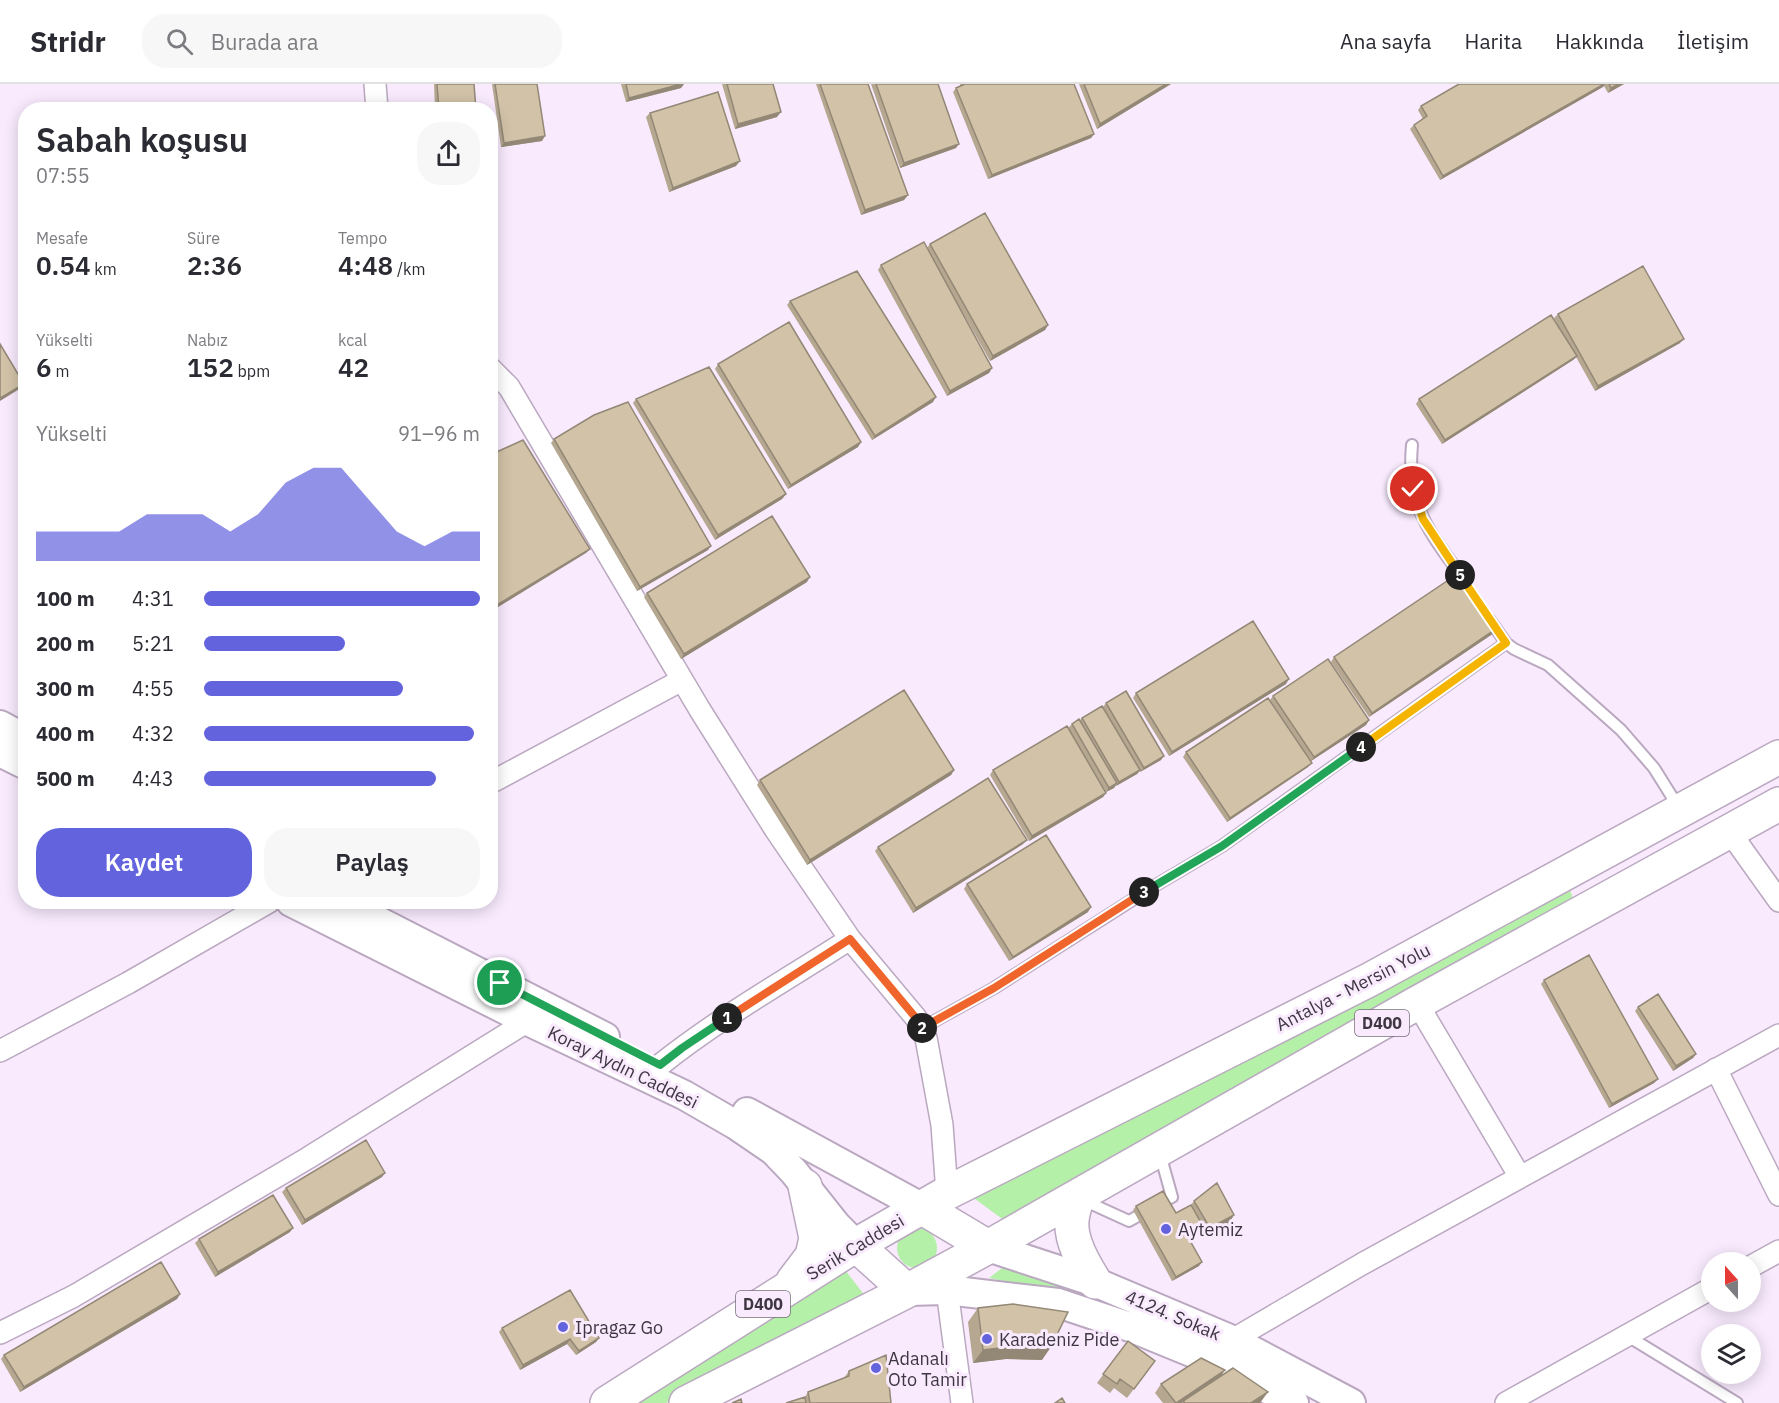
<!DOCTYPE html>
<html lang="tr">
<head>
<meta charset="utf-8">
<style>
  body { margin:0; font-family:"IBM Plex Sans",sans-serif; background:#f7f7f7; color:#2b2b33; height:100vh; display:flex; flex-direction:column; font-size:22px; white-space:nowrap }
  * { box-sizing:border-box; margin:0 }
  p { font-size:20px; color:#7c7c81 }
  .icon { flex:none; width:33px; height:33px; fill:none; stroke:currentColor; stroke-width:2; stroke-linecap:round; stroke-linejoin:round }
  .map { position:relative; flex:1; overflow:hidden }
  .panel { position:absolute; left:18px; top:18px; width:480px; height:807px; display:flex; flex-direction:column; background:#fff; border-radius:24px; box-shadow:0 3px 15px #0003 }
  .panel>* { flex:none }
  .needle { width:39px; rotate:339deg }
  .fabs { position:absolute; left:1701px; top:1168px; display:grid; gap:12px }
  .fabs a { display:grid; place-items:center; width:60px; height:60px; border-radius:50%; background:#fff; box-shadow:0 3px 15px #0003; font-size:30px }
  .pin { position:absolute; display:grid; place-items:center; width:51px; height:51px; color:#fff; margin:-26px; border:3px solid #fff; border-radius:50%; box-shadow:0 2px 6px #0007 }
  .km { position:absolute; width:30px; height:30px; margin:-15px; border-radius:50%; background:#222; color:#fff; font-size:16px; line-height:30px; text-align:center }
  .round { display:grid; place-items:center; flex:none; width:63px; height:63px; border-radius:24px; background:#f7f7f7 }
  .summary { display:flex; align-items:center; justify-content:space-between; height:102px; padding:0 18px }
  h1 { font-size:33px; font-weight:600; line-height:45px }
  .stats { display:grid; grid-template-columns:repeat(3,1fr); gap:9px; height:102px; padding:6px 18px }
  .stats div { display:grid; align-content:center }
  .stats b { font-size:26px; font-weight:600 }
  .stats small { font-size:16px; font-weight:400 }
  .stats p { font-size:16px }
  .chart { height:168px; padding:12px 18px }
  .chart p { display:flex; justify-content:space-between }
  .chart svg { width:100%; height:108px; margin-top:6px; fill:#6364dd; opacity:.7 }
  .cta { display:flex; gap:12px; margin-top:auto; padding:12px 18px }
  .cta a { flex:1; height:69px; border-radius:24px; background:#6364dd; color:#fff; font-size:24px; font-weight:600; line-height:69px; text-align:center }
  .cta a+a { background:#f7f7f7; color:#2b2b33 }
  ul { padding:0 18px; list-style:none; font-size:20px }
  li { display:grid; grid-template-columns:96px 72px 1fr; align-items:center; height:45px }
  li i { height:15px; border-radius:8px; background:#6364dd }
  header { display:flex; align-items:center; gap:36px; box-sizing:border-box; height:84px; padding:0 30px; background:#fff; border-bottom:2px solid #e1e1e2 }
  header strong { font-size:28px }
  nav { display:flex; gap:33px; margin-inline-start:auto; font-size:21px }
  .search { width:420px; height:54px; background:#f7f7f7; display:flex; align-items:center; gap:15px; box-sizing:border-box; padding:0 21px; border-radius:24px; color:#7c7c81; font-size:22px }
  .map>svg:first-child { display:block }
  .green { fill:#b5f0a8 }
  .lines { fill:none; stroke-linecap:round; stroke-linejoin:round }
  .service-casing { stroke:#baa8c0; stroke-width:14 }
  .minor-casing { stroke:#baa8c0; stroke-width:24 }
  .secondary-casing { stroke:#baa8c0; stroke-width:32 }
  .trunk-casing { stroke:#baa8c0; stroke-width:36 }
  .service { stroke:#fff; stroke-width:10 }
  .minor { stroke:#fff; stroke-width:21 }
  .secondary { stroke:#fff; stroke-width:28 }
  .trunk { stroke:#fff; stroke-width:33 }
  .wall { fill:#b5a790 }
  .shaded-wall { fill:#938876 }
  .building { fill:#d2c2a8; stroke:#938876; stroke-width:1.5 }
  .split-1-casing { stroke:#fff; stroke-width:12 }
  .split-2-casing { stroke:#fff; stroke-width:12 }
  .split-3-casing { stroke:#fff; stroke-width:12 }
  .split-4-casing { stroke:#fff; stroke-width:12 }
  .split-5-casing { stroke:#fff; stroke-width:12 }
  .split-6-casing { stroke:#fff; stroke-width:12 }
  .split-1 { stroke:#22a559; stroke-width:8 }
  .split-2 { stroke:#f0652b; stroke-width:8 }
  .split-3 { stroke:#f0652b; stroke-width:8 }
  .split-4 { stroke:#22a559; stroke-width:8 }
  .split-5 { stroke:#f5b400; stroke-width:8 }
  .split-6 { stroke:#f5b400; stroke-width:8 }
  .poi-dot { fill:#6364dd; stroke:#f9eafe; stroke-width:2 }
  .labels { text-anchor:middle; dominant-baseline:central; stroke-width:6; stroke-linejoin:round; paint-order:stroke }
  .shield { fill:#f9eafe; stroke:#766d7a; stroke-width:1.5 }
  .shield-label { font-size:16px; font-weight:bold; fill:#3e3741 }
  .street-label { font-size:18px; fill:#3e3741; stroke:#f9eafe }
  .poi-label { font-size:18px; fill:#3e3741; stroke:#f9eafe; text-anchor:start }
</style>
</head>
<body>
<header>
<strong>Stridr</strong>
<div class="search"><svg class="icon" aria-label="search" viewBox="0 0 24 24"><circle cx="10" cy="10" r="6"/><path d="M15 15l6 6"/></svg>Burada ara</div>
<nav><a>Ana sayfa</a><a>Harita</a><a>Hakkında</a><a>İletişim</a></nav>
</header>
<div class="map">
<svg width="1779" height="1319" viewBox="0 0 1779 1319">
  <rect width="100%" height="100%" fill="#f9eafe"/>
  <path class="green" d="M1569,804L1573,814L1351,937L1005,1137L971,1112Z
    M897 1164a20 20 0 1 1 40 0a20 20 0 1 1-40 0Z
    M1006,1181L1111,1219L1110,1223L1066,1209L989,1194Z
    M845,1186L866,1213L666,1319H633L730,1261Z"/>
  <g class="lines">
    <defs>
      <path id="service" d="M1412,361C1406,425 1432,450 1466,499
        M1489,535L1506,559L1514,565L1548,581L1621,646L1654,684L1679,724
        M922,944L994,904L1151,804L1222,762L1506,559
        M1083,1116L1129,1137L1172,1113L1160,1070
        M1626,1251L1737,1319"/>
      <path id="minor" d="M375,0L377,26
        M490,284L509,303L700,626L775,745L850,855L916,934L926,954L942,1041L947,1109
        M490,699L682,596
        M1729,747L1779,817
        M1417,919L1520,1093
        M0,967L128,899L269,818
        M660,981C719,934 786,896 850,855
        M1716,985L1779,1111
        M1750,1183L1779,1167
        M947,1206L962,1319
        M0,1249L74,1212L308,1074L528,937
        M1232,1256L1362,1180L1779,951
        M1506,1319L1712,1204"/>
      <path id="secondary" d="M0,641L26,655
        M0,668L26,681
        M291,818L528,937L684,1011L736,1041L774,1067L794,1088L836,1141L856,1161
        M341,818L605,953
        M747,1028L921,1123
        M988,1163L1095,1198L1232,1256L1351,1319
        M907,1207L947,1206L1058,1219L1130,1243L1169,1259L1218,1279L1294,1319"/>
      <path id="trunk" d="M1078,1113C1075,1121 1073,1128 1072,1136C1070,1157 1084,1180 1095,1198
        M921,1123L988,1163
        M856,1161L907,1207
        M793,1197L812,1172L816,1154L805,1102
        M607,1319L856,1161L947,1109L1369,896L1779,673
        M686,1319L907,1207L988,1163L1417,919L1779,720"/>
    </defs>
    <use href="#service" class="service-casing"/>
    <use href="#minor" class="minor-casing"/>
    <use href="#secondary" class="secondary-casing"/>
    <use href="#trunk" class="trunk-casing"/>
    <use href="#service" class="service"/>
    <use href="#minor" class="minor"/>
    <use href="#secondary" class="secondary"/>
    <use href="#trunk" class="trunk"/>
  </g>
  <path class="wall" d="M434,0H474L476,26H435Z
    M492,0H537L542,57L501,63Z
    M621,0H684L681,4L626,18Z
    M722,0H773L777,33L735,45Z
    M816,0H868L908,111L904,116L861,131Z
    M871,0H938L956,64L900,84Z
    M960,0H1074L1094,50L1091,54L988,95L953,8L956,4L960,2Z
    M1079,0H1171L1097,45Z
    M1459,0H1624L1608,9L1604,2L1440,96L1410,45L1414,41L1423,35L1418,26L1421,22Z
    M650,29L736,82L669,108L646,33Z
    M930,160L1048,241L1045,246L990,277L937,183L992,284L989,289L947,312L878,186L881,181L927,164Z
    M790,217L933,318L872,356L787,221Z
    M1558,230L1680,259L1595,307L1576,273L1573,276L1442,360L1416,320L1419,315L1567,258L1554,234Z
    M718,280L861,358L858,363L788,405L715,285Z
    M636,315L786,410L782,415L715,456L633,319Z
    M554,355L708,466L637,507L551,359Z
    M807,498L681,575L644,513L647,509Z
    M26,536V555L18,543L22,538Z
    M1494,549L1369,633L1331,578L1334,573Z
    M1286,600L1169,672L1133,614L1136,609Z
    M1273,612L1369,636L1366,641L1311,677L1270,616Z
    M1106,619L1161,676L1140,688V687L1137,690L1116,702V701L1114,704L1106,708L1068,644L1072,640L1080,636L1082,634L1103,623Z
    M1186,668L1308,683L1227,738L1183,673Z
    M954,686L951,691L807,781L757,701L760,696Z
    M993,686L1106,709L1103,713L1029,757L990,691Z
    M1023,760L913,829L875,767L878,763Z
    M967,800L1088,828L1009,877L964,805Z
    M1544,896L1658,995L1654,999L1609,1024L1541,900Z
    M1638,923L1696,970L1693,974L1673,987L1635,927Z
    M382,1093L302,1141L282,1108L286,1104Z
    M1194,1117L1234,1131L1228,1140L1204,1153L1201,1148L1190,1155L1199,1182L1172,1197L1133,1126L1136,1122L1176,1129L1191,1121Z
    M290,1148L215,1193L195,1159L199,1155Z
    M180,1210L177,1215L20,1308L1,1275L4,1271Z
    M978,1224L1042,1276L1006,1275L973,1279L968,1238Z
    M502,1244L599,1254L596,1258L576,1271L567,1260L520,1286L499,1248Z
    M1128,1257L1155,1277L1127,1314L1114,1304L1110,1309L1097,1299Z
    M849,1287L891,1319H786L805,1313L808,1308L844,1294Z
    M1221,1292L1260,1319H1163L1155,1309L1161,1300Z"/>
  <path class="shaded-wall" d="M681,0H684L681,4L626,18L629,14Z
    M1166,0H1171L1097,45L1100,40Z
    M1604,0H1605L1603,3L1440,96L1443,92Z
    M1619,0H1624L1608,9L1611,4Z
    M781,28L777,33L735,45L738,40Z
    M1094,50L1091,54L988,95L992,91Z
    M545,52L542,57L501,63L504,59Z
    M959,60L956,64L900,84L904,79Z
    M740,77L736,82L669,108L673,104Z
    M908,111L904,116L861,131L865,126Z
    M1048,241L1045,246L990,277L993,272Z
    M1684,255L1680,259L1595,307L1598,302Z
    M1577,272L1573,276L1442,360L1445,356Z
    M992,284L989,289L947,312L950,307Z
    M24,300L21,304L0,317V314Z
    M936,313L933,318L872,356L875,352Z
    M861,358L858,363L788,405L791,401Z
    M786,410L782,415L715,456L718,451Z
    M711,462L708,466L637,507L640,503Z
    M590,465L586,469L490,528V525Z
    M810,493L807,498L681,575L684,570Z
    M1497,544L1494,549L1369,633L1372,629Z
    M1289,595L1286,600L1169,672L1172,668Z
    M1369,636L1366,641L1311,677L1314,673Z
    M1164,672L1161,676L1140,688L1144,684Z
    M1312,679L1308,683L1227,738L1230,734Z
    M954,686L951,691L807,781L810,776Z
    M1140,686L1137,690L1116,702L1119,698Z
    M1117,699L1114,704L1106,708L1109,704Z
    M1106,709L1103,713L1029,757L1032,752Z
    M1027,756L1023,760L913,829L916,824Z
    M1091,823L1088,828L1009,877L1013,873Z
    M1696,970L1693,974L1673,987L1676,982Z
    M1658,995L1654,999L1609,1024L1612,1020Z
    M385,1089L382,1093L302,1141L305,1136Z
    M1234,1131L1228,1140L1204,1153L1210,1144Z
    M293,1144L290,1148L215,1193L218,1188Z
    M1204,1144L1201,1149L1185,1157L1188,1153Z
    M1202,1178L1199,1182L1172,1197L1176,1193Z
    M180,1210L177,1215L20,1308L24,1303Z
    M599,1254L596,1258L576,1271L579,1267Z
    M570,1255L567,1260L520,1286L523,1281Z
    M1016,1262L1051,1263L1042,1276L1006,1275L973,1279L983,1266Z
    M1225,1286L1219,1295L1183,1317L1182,1319H1176Z
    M1268,1308L1260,1319H1251Z"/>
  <path class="building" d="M437,0H474L476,26H439Z
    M495,0H537L545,52L504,59Z
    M626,0H681L629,14Z
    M727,0H773L781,28L738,40Z
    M820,0H868L908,111L865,126Z
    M876,0H938L959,60L904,79Z
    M965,0H1074L1094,50L992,91L956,4Z
    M1084,0H1166L1100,40Z
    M1459,0H1604L1443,92L1414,41L1427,32L1421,22Z
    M1609,0H1619L1611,4Z
    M718,8L740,77L673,104L650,29Z
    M985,129L1048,241L993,272L930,160Z
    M924,158L992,284L950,307L881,181Z
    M1643,182L1684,255L1598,302L1558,230Z
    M857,187L936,313L875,352L790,217Z
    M490,218L492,243H490Z
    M1551,231L1577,272L1445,356L1419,315Z
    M789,238L861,358L791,401L718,280Z
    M0,260L24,300L0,314Z
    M709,283L786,410L718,451L636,315Z
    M628,318L711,462L640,503L554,355L594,331Z
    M523,356L590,465L490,525V371Z
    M772,432L810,493L684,570L647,509Z
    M1459,489L1497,544L1372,629L1334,573Z
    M26,536V545L22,538Z
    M1253,537L1289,595L1172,668L1136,609Z
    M1328,575L1369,636L1314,673L1273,612Z
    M904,606L954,686L810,776L760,696Z
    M1126,607L1164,672L1144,684L1106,619Z
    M1268,614L1312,679L1230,734L1186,668Z
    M1102,622L1140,686L1119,698L1082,634Z
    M1079,635L1117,699L1109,704L1072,640Z
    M1067,642L1106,709L1032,752L993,686Z
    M988,694L1027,756L916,824L878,763Z
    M1046,751L1091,823L1013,873L967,800Z
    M1589,871L1658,995L1612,1020L1544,896Z
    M1658,910L1696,970L1676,982L1638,923Z
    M366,1056L385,1089L305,1136L286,1104Z
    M1217,1099L1234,1131L1210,1144L1194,1117Z
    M1163,1107L1176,1129L1191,1121L1204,1144L1188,1153L1202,1178L1176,1193L1136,1122Z
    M273,1111L293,1144L218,1188L199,1155Z
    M161,1178L180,1210L24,1303L4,1271Z
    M570,1206L599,1254L579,1267L570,1255L523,1281L502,1244Z
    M1013,1220L1068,1228L1051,1263L1016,1262L983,1266L978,1224Z
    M1128,1257L1155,1277L1134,1305L1120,1295L1117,1300L1103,1290Z
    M886,1271L891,1319H810L808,1308L849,1292V1287Z
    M1201,1274L1225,1286L1176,1319L1161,1300Z
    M1233,1284L1268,1308L1251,1319H1185L1183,1317Z
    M805,1313L806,1319H786Z
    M1062,1314L1065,1319H1055Z
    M741,1315L742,1319H732Z"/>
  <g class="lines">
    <defs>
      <path id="split-1" d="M500,899L660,981L682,964L727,934"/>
      <path id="split-2" d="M727,934L850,855L916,934L922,944"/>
      <path id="split-3" d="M922,944L994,904L1144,808"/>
      <path id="split-4" d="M1144,808L1222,762L1361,663"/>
      <path id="split-5" d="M1361,663L1506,559L1460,491"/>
      <path id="split-6" d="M1413,405L1423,435L1460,491"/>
    </defs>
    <use href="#split-1" class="split-1-casing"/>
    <use href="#split-2" class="split-2-casing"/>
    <use href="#split-3" class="split-3-casing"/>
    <use href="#split-4" class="split-4-casing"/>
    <use href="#split-5" class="split-5-casing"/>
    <use href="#split-6" class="split-6-casing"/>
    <use href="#split-1" class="split-1"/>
    <use href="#split-2" class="split-2"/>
    <use href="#split-3" class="split-3"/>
    <use href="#split-4" class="split-4"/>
    <use href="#split-5" class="split-5"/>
    <use href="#split-6" class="split-6"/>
  </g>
  <g class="poi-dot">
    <circle cx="1166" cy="1145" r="6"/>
    <circle cx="563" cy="1243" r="6"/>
    <circle cx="987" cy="1255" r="6"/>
    <circle cx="876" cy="1284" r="6"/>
  </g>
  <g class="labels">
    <g class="shield">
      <rect x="1355" y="926" width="54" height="26" rx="4.5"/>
      <rect x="736" y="1207" width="54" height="26" rx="4.5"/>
    </g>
    <g class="shield-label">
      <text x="1382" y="939">D400</text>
      <text x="763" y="1220">D400</text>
    </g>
    <g class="street-label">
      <text transform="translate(1353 903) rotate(-27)">Antalya - Mersin Yolu</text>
      <text transform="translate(623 983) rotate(26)">Koray Aydın Caddesi</text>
      <text transform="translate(855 1163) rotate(-31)">Serik Caddesi</text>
      <text transform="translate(1173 1231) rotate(23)">4124. Sokak</text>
    </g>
    <g class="poi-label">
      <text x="1178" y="1145">Aytemiz</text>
      <text x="575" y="1243">Ipragaz Go</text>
      <text x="999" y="1255">Karadeniz Pide</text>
      <text x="888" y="1274">Adanalı<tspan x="888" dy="21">Oto Tamir</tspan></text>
    </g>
  </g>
</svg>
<div class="fabs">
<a><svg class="needle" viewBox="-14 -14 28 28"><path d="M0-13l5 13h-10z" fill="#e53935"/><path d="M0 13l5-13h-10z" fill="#7c7c81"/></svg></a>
<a><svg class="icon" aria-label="layers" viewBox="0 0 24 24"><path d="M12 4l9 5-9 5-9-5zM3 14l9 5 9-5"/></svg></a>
</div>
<div class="pin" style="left:500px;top:899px;background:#1e9e55"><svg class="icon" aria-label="arrive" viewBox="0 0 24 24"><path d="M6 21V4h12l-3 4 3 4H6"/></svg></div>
<div class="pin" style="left:1413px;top:405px;background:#d93025"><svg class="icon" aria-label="check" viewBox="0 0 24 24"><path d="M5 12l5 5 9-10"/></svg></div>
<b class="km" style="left:727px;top:934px">1</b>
<b class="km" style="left:922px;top:944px">2</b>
<b class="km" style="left:1144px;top:808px">3</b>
<b class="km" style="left:1361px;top:663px">4</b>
<b class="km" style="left:1460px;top:491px">5</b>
<section class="panel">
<div class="summary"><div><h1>Sabah koşusu</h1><p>07:55</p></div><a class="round"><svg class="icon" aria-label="share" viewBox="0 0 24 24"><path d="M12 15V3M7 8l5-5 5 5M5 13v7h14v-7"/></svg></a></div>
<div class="stats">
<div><p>Mesafe</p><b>0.54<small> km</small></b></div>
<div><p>Süre</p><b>2:36</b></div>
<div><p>Tempo</p><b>4:48<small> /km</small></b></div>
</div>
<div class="stats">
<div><p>Yükselti</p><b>6<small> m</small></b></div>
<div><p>Nabız</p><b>152<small> bpm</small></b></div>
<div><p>kcal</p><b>42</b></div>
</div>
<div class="chart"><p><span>Yükselti</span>91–96 m</p>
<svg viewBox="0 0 160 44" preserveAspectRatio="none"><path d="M0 44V32L10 32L20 32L30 32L40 25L50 25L60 25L70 32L80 25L90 12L100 6L110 6L120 19L130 32L140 38L150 32L160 32V44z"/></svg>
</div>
<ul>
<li><b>100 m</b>4:31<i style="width:100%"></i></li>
<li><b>200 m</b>5:21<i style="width:51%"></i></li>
<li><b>300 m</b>4:55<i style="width:72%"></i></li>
<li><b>400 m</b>4:32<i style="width:98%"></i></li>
<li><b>500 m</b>4:43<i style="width:84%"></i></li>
</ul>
<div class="cta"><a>Kaydet</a><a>Paylaş</a></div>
</section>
</div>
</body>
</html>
